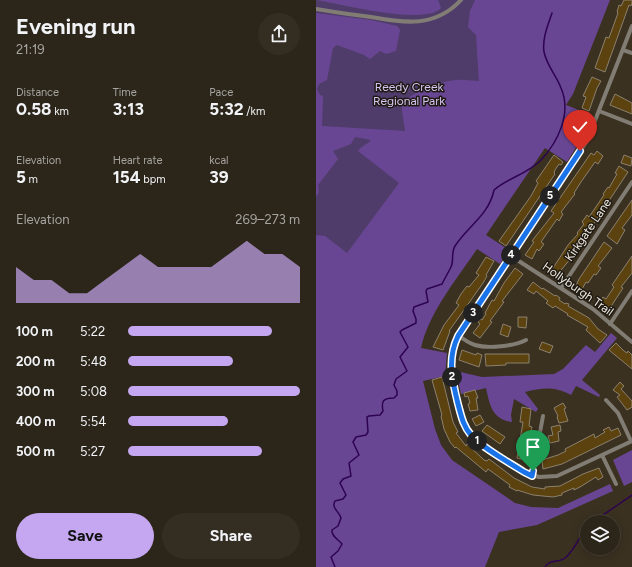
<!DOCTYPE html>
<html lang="en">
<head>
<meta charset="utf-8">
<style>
  body { margin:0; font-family:Figtree,sans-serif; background:#342d22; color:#f1f3f6; height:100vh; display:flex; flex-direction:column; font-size:15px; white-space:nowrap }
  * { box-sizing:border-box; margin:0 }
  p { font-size:13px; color:#a6a5a2 }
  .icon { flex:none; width:22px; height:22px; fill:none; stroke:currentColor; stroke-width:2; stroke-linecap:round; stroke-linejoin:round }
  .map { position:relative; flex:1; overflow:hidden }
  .drawer { display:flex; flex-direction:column; background:#2c2519; width:316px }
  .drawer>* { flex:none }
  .tools { position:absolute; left:264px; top:515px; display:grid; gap:8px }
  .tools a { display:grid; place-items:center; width:40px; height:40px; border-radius:50%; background:#2c2519; box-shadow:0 2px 10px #0003,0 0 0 1px #484238; font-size:20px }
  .pin { position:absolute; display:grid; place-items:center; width:34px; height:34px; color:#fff; margin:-41px -17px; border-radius:50% 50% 50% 0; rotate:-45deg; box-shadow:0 0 4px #0007 }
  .pin .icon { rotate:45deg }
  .km { position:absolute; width:20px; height:20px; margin:-10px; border-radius:50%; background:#222; color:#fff; font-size:11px; line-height:20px; text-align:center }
  .round { display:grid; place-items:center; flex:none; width:42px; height:42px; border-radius:21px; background:#342d22 }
  .headline { display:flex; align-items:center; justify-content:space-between; height:68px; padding:0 16px }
  h1 { font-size:22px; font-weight:700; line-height:30px }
  .figures { display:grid; grid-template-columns:repeat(3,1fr); gap:6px; height:68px; padding:4px 16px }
  .figures div { display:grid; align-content:center }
  .figures b { font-size:17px; font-weight:700 }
  .figures small { font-size:11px; font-weight:400 }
  .figures p { font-size:11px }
  .chart { height:112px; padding:8px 16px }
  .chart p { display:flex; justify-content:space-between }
  .chart svg { width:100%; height:72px; margin-top:4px; fill:#c5a7f1; opacity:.7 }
  .cta { display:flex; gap:8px; margin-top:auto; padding:8px 16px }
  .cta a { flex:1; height:46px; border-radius:24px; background:#c5a7f1; color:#111; font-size:16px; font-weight:700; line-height:46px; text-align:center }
  .cta a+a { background:#342d22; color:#f1f3f6 }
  ul { padding:0 16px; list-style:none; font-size:13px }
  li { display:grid; grid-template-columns:64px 48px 1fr; align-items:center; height:30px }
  li i { height:10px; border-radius:5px; background:#c5a7f1 }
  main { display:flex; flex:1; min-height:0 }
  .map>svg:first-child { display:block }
  .green { fill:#503c6b }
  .forest { fill:#694693 }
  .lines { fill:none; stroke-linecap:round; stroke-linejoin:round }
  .stream { stroke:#2e0451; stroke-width:1.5 }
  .building { fill:#5b420e; stroke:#8c816e }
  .street { stroke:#827d74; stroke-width:4 }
  .route-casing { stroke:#fff; stroke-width:8 }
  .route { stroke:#1a73e8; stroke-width:5 }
  .labels { text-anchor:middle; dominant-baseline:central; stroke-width:3; stroke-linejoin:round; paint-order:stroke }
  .park-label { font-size:12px; fill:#d7c6f2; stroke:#1e1a13 }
  .street-label { font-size:12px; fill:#f0eae0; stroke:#1e1a13 }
</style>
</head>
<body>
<main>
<section class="drawer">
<div class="headline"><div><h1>Evening run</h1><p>21:19</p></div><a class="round"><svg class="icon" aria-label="share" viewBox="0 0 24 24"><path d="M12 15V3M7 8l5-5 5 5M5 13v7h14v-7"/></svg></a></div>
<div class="figures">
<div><p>Distance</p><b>0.58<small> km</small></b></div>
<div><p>Time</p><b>3:13</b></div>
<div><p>Pace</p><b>5:32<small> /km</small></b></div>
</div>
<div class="figures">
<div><p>Elevation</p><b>5<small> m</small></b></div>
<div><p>Heart rate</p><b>154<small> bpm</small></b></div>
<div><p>kcal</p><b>39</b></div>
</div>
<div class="chart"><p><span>Elevation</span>269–273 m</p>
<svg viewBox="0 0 160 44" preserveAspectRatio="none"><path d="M0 44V22L10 30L20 30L30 38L40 38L50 30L60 22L70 14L80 22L90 22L100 22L110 22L120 14L130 6L140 14L150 14L160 22V44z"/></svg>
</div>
<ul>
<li><b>100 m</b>5:22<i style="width:84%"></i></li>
<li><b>200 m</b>5:48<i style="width:61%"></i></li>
<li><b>300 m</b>5:08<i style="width:100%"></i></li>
<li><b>400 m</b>5:54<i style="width:58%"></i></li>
<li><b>500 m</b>5:27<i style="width:78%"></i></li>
</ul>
<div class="cta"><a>Save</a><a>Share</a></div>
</section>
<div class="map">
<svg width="316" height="567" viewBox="0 0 316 567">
  <rect width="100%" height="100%" fill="#3b3121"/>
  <path class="green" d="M0,0H233L109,316L0,567Z"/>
  <path class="forest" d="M1,0H122L125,8C109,26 24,4 1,0Z
    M159,0H294L257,94L250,105L276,115L267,136L251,162L229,148L170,235L193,250L184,264L161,249C141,279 113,312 105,348L131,353L129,376L107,381L119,429L125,445L136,460L199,503L215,507L242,508L294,484L297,491L221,525L183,532L169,567H0V235L9,236L31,253L83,183L42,151C45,146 51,145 55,140L39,137L35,144L17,151L22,159L2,185L3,192L0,197V13L55,20L81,26L84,30L80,51L70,54L64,51L54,59L48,55L21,45L17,48L11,80L3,84L1,89L4,95L7,96L6,126L89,131L85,104C99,91 121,82 140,80C147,79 156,81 163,81L160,35L152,27L154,11Z
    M295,333L301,338L266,380L284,395L283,397L260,386L255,395C238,386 226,388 209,392L222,409L220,412L198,399L195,415L196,422C176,419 174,406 170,388L145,394L140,371L166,377L238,374L247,369L270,345L279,352Z
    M316,450V482L308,486L297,460Z"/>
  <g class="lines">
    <path class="stream" d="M277,522L316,495
      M19,567L15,557L22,551L26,544C22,539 15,536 16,530L22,526L25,518C23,511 15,508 19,501L27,499L30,495L24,483L27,479L35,476L33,463L43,455L37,442L40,437L50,435L52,432L51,417L53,416L64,415L67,411C65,401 67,398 78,398L81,395V391L78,385L80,379L91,371L84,357L92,347L84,332L86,330L100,323V319L97,311L98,307L112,302L110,291L111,289L126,284C129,278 132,273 135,267C138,261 135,252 139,246C152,226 173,215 178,190C191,178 212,174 225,160C242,142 256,113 245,88C240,75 231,66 228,52C226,39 232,25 236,13
      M229,567C233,559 243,563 249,558C258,551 264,536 271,526"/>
  </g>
  <path class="building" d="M308,0H316V3L315,6L313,5L289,72L279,68L290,37L293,38L298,24L302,13L301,12L303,5L305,6Z
    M276,77L285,81L281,88L273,111L266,108L270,97L267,96Z
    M299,94L316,103V114L294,105Z
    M281,151L287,156L282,164L279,162L265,182L258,193L259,194L245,212L247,214L243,221L241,219L225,242L228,244L223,251L221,249L216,259L209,255L218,242L216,241L219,237L238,213L235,211L275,153L278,155Z
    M238,155L247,162L245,165L243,164L239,170L238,173L239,174L190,246L183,241L215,196L222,183L220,181Z
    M308,155L316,158L315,166L305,163Z
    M303,166L312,172L255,258L241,275L235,271L252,245L262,234L261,233L268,224L266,222L271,215L273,217L288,195L287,194L292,187L293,188L301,174L299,173Z
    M316,200V215L306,228L309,230L301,244L291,236Z
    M288,242L296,248L282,266L285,268L280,275L278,274L272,283L270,282L265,291L259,288L263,279Z
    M316,256V273L305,287L307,288L294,308L292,307L291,310L282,304L287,297L290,299L298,287L296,285Z
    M170,257L178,261L170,275L171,276L167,283L133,331H134L127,350L117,347L128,325L143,305L140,303L145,294L151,286L153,287L163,275L160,273Z
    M199,268L207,274L186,301L188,302L174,321L176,322L164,338L157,333L164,324L162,322L164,319L166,320L170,314L169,313L176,300L178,301L188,283Z
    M217,282L226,289L227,288L239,296L240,295L244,298L243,300L249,304L250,303L253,304L252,306L273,318L282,329L291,335L284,343L270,330L272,327L251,315L252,314L239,306L237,308L230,303L232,301L220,291L218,294L211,290Z
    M202,317H211L210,328L202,327Z
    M187,324L195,327L192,337L184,334Z
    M226,342L237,346L234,353L223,349Z
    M300,343L308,351L311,353L312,351L316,355V369L293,350Z
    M146,350L160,355L161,353L166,355L163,367L143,360Z
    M169,354H213V363H190V365L170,366Z
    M126,377L137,422L142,432L140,433L150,446L151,444L168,460L171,461L173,459L198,478L216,487L229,489V487L244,486L267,474L283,468L287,477L282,480L280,477L264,487L258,490V488L246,493V495L237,497L217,495L201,490V491L193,487L194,485L172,469L170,472L140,447L139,448L134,442L128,429L125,416L126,415L116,380Z
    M304,382L308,386L305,389L316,401V407L311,410L301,397L304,395L297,390Z
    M159,390L162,398H160L162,410L154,411L152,404L154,403L152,396L149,397L148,393Z
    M247,403L250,408L248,409L252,421L243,423L241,417L242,416L238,408Z
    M206,407L215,409L213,426L216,427L210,460L201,458L207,422H204Z
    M164,415L168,422L160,426L156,419Z
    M171,425L189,437L184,444L166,431Z
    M244,425L245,431L242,432L243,441L234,443L232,436L237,435L235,427Z
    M293,427L295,431L302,428L305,435L246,464L227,469L226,460L242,455L250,451L249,449L278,434L279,438L289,432L287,430Z"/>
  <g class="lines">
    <path class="street" d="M0,9C18,12 37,15 55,17C89,23 119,28 145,0
      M316,26L271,141L142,335L137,346L135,369L139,392L150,429L162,441L208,472L223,477L241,476L316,441
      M307,50L316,53
      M283,111L316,124
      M195,256L277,309L316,342
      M245,288L316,182
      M294,324L316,291
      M142,335C147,339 153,343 159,345C172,349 199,346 210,340
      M290,400L302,413L315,441
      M286,455L300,484
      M216,476L227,416"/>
  </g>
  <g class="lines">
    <defs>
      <path id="route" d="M217,471L216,476L208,472C191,461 169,450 155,435C147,426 145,415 142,404C136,380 131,359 142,336L264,151"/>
    </defs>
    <use href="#route" class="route-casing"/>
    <use href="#route" class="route"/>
  </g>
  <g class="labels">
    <g class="park-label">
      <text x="93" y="87">Reedy Creek<tspan x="93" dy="14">Regional Park</tspan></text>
    </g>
    <g class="street-label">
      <text transform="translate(272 230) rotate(-56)">Kirkgate Lane</text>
      <text transform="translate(262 289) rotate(35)">Hollyburgh Trail</text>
    </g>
  </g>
</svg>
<div class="tools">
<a><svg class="icon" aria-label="layers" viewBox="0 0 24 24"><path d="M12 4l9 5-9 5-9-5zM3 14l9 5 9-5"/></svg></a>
</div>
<div class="pin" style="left:217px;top:471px;background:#1e9e55"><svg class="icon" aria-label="arrive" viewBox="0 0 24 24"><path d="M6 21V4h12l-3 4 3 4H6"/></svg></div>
<div class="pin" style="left:264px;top:151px;background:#d93025"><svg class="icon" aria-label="check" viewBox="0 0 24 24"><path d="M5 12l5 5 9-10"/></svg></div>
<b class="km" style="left:161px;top:441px">1</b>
<b class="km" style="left:136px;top:377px">2</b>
<b class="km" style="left:157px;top:313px">3</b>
<b class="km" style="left:195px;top:255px">4</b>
<b class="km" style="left:234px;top:196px">5</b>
</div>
</main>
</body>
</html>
